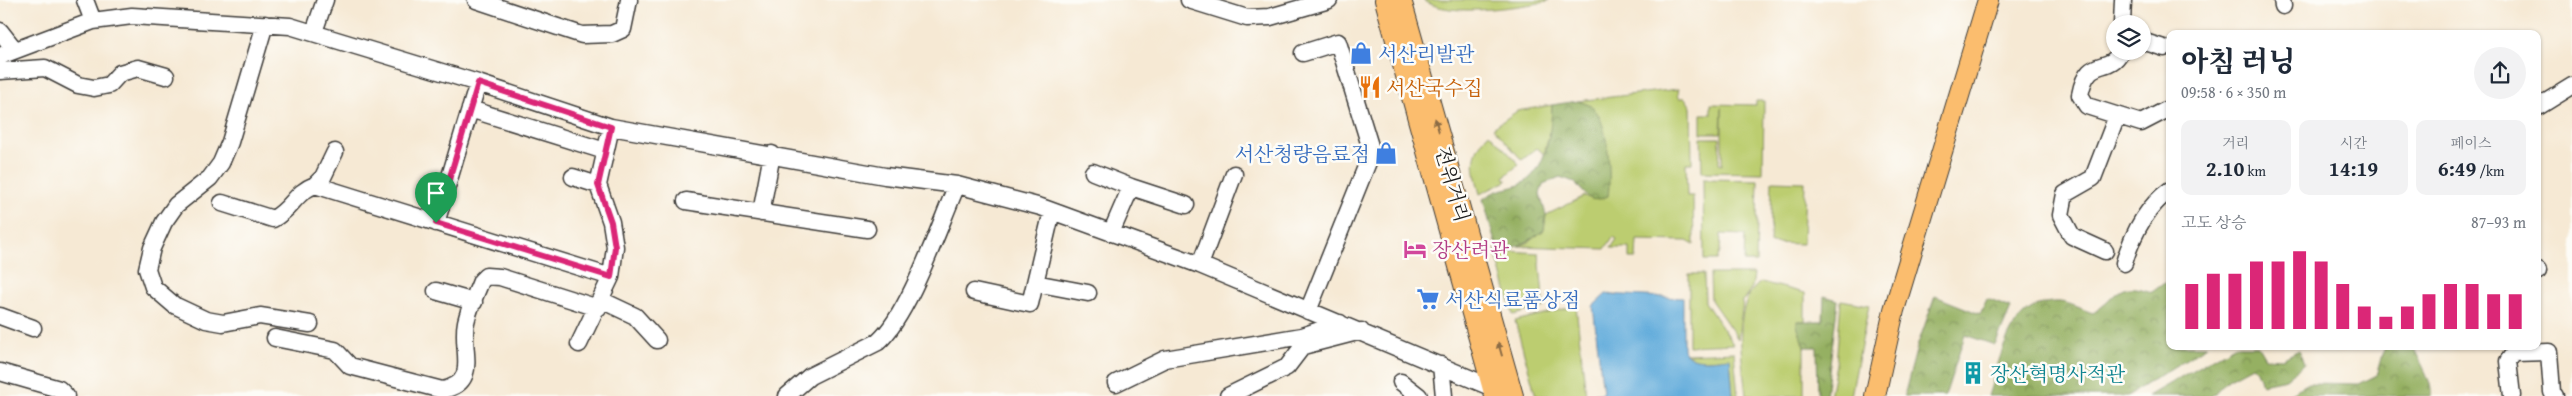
<!DOCTYPE html>
<html lang="ko">
<head>
<meta charset="utf-8">
<style>
  body { margin:0; font-family:"Gentium Book Plus","Noto Serif KR",serif; background:#f2f2f3; color:#1f2937; height:100vh; display:flex; flex-direction:column; font-size:19px; white-space:nowrap }
  * { box-sizing:border-box; margin:0 }
  p { font-size:16px; color:#747a83 }
  .icon { flex:none; width:28px; height:28px; fill:none; stroke:currentColor; stroke-width:2; stroke-linecap:round; stroke-linejoin:round }
  .map { position:relative; flex:1; overflow:hidden }
  .drawer { position:absolute; left:2166px; top:30px; width:375px; height:320px; display:flex; flex-direction:column; background:#fff; border-radius:10px; box-shadow:0 1px 4px #0004 }
  .drawer>* { flex:none }
  .fabs { position:absolute; left:2106px; top:15px; display:grid; gap:10px }
  .fabs a { display:grid; place-items:center; width:45px; height:45px; border-radius:50%; background:#fff; box-shadow:0 1px 4px #0004; font-size:25px }
  .pin { position:absolute; display:grid; place-items:center; width:42px; height:42px; color:#fff; margin:-51px -21px; border-radius:50% 50% 50% 0; rotate:-45deg; box-shadow:0 0 5px #0007 }
  .pin .icon { rotate:45deg }
  .round { display:grid; place-items:center; flex:none; width:52px; height:52px; border-radius:26px; background:#f2f2f3 }
  .summary { display:flex; align-items:center; justify-content:space-between; height:85px; padding:0 15px }
  h1 { font-size:28px; font-weight:800; line-height:38px }
  .stats { display:grid; grid-template-columns:repeat(3,1fr); gap:8px; height:85px; padding:5px 15px }
  .stats div { display:grid; align-content:center; border-radius:10px; background:#f2f2f3; text-align:center }
  .stats b { font-size:21px; font-weight:800 }
  .stats small { font-size:14px; font-weight:400 }
  .stats p { font-size:14px }
  .chart { height:140px; padding:10px 15px }
  .chart p { display:flex; justify-content:space-between }
  .chart svg { width:100%; height:90px; margin-top:5px; stroke:#db2777; stroke-width:6 }
  .map>svg:first-child { display:block }
  .grass { fill:#bccd70; stroke:#6c7446 }
  .forest { fill:url(#forest-crowns); stroke:#58663f }
  .water { fill:#65addc; stroke:#40647c }
  .lines { fill:none; stroke-linecap:round; stroke-linejoin:round }
  .minor-casing { stroke:#3d3b38; stroke-width:19 }
  .major-casing { stroke:#3d3b38; stroke-width:22 }
  .minor { stroke:#fff; stroke-width:16 }
  .major { stroke:#fbbd6e; stroke-width:20 }
  .oneway { fill:#8c6c45 }
  .route-casing { stroke:#fff; stroke-width:10 }
  .route { stroke:#db2777; stroke-width:6 }
  .labels { text-anchor:middle; dominant-baseline:central; stroke-width:5; stroke-linejoin:round; paint-order:stroke }
  .shop-label { font-size:20px; fill:#366cbe; stroke:#fdfcf7; text-anchor:start }
  .food-label { font-size:20px; fill:#c56008; stroke:#fdfcf7; text-anchor:start }
  .street-label { font-size:20px; fill:#1c1c1c; stroke:#fdfcf7 }
  .hotel-label { font-size:20px; fill:#b23c85; stroke:#fdfcf7; text-anchor:start }
  .culture-label { font-size:20px; fill:#0d838f; stroke:#fdfcf7; text-anchor:start }
</style>
</head>
<body>
<div class="map">
<svg width="2572" height="396" viewBox="0 0 2572 396">
  <defs>
    <pattern id="forest-crowns" width="20" height="18" patternUnits="userSpaceOnUse" patternTransform="scale(1.25)"><rect width="20" height="18" fill="#95b062"/><path d="M2 6a3 3 0 1 1 6 0M12 15a3 3 0 1 1 6 0" fill="none" stroke="#798e50"/></pattern>
  </defs>
  <rect width="100%" height="100%" fill="#fdfcf7"/>
  <filter id="ink" filterUnits="userSpaceOnUse"><feTurbulence type="fractalNoise" baseFrequency=".02" numOctaves="2"/><feDisplacementMap in="SourceGraphic" scale="10" xChannelSelector="R" yChannelSelector="G"/><feConvolveMatrix kernelMatrix="1 2 1 2 8 2 1 2 1" color-interpolation-filters="sRGB"/></filter>
  <filter id="wash" filterUnits="userSpaceOnUse"><feTurbulence type="fractalNoise" baseFrequency=".0096" numOctaves="4" result="noise"/><feDisplacementMap in="SourceGraphic" scale="20" xChannelSelector="R" yChannelSelector="G"/><feGaussianBlur stdDeviation="1.12" result="paint"/><feColorMatrix in="noise" values="0 0 0 0 0 0 0 0 0 0 0 0 0 0 0 0 0 1.4 0 .05"/><feComposite in="paint" operator="in"/></filter>
  <g filter="url(#wash)">
    <rect width="100%" height="100%" fill="#f6e9d4"/>
    <path class="grass" d="M1423,0H1549L1547,2C1515,6 1450,19 1423,0Z
      M1678,89L1679,98H1685L1691,107L1692,163H1686L1687,196H1693L1694,245L1687,241L1637,240L1636,258H1629V248H1611L1617,239L1613,237L1605,249L1518,246L1527,243L1544,230L1546,215L1585,196L1588,198L1591,106L1578,101Z
      M1756,101H1764L1763,173L1702,172L1701,138H1720L1719,164L1722,165V107L1721,133H1701V114H1711V104L1756,105Z
      M1552,105V124L1544,154L1537,148L1522,160L1493,128L1517,111Z
      M1489,133L1519,164L1504,177L1507,181L1480,194C1473,167 1469,155 1489,133Z
      M1703,179L1758,180L1756,262H1744L1745,235L1721,234L1720,252L1717,260H1704Z
      M1772,181L1805,182L1803,244L1770,243Z
      M1495,250L1539,253L1544,307L1513,315Z
      M1689,274H1704L1705,302L1733,344L1689,346Z
      M1710,274H1754L1752,288L1743,301L1738,339L1711,300Z
      M1761,282L1805,293V321H1797L1804,339V396H1746C1743,364 1730,303 1761,282Z
      M1841,300L1869,305L1851,396H1830L1836,365Z
      M1576,306L1586,396H1536L1515,321Z
      M1734,352L1738,396H1733L1730,359L1697,360L1686,354Z"/>
    <path class="forest" d="M1578,101C1583,103 1589,104 1593,108C1609,122 1611,176 1608,196C1587,205 1589,196 1575,183C1571,180 1565,179 1560,177L1543,184L1540,194L1546,215L1544,230C1530,241 1516,250 1497,249L1483,199C1499,187 1503,191 1519,185C1547,173 1551,131 1552,105Z
      M2170,279V346H2207L2127,396H1988C2001,358 2009,299 2060,302C2071,303 2083,310 2093,313C2120,296 2115,280 2152,292Z
      M1824,296L1838,300L1826,396H1818L1817,347H1804C1804,337 1796,331 1797,321H1823Z
      M1935,296L1980,314L1987,299L2011,308L1995,345L1965,335L1945,396H1904L1917,347Z
      M2234,346H2258L2265,358L2282,359L2299,350L2304,364L2286,379L2262,384L2257,371L2252,366L2228,379L2212,396H2148Z
      M2385,346H2413C2419,361 2433,381 2431,396H2285L2309,383L2359,384L2377,375Z"/>
    <path class="water" d="M1606,294L1683,298V349C1691,365 1714,359 1730,358L1733,396H1595L1594,394L1603,393L1593,306Z"/>
  </g>
  <g filter="url(#ink)">
    <g class="lines">
      <defs>
        <path id="minor" d="M85,0L93,21
          M476,0L582,35L612,34L623,29L629,0
          M1189,0L1247,18L1270,17L1329,0
          M2282,0L2283,6
          M265,24L230,142L221,163L210,178L176,205L164,222L152,248L147,269L153,287L174,305L206,320L223,323L260,316L310,324
          M2122,24L2123,0
          M0,31L15,50
          M314,32L325,0
          M2142,41L2164,48
          M2121,51C2108,76 2088,53 2080,95L2087,106L2141,123L2170,108
          M1303,53L1338,42L1370,146L1368,162L1308,311
          M0,56L93,21L132,16L290,26L478,83L611,127L885,176L957,185L1041,207L1200,265L1493,388
          M0,71L45,68L78,85L94,88L109,85L120,73L138,68L166,76
          M2538,107L2572,86
          M470,109L605,151
          M1093,172L1131,187L1186,205
          M573,177L598,185
          M315,185L323,177L335,152
          M686,201L867,229
          M222,203L273,219C293,208 294,193 315,185L611,277
          M761,213L772,154
          M436,223L478,83
          M1111,233L1131,187
          M2105,251L2072,236L2061,215L2065,194L2093,178L2117,116
          M2124,263C2132,236 2146,207 2170,190
          M1200,265L1234,174
          M2538,270V271
          M1035,283L1088,293
          M436,291L474,302
          M974,292L1030,304L1052,211
          M601,300L635,316L657,340
          M0,316L33,328
          M275,338L335,350L350,366L442,390C481,383 460,350 466,322C469,308 476,294 481,281L486,276L500,277L598,308
          M579,344L611,277L615,247L611,222L598,185L611,127
          M1441,365L1444,396
          M0,372L59,389L66,396
          M1401,382L1419,396
          M1116,383L1165,359L1302,336L1340,323
          M787,396L810,376L878,342C909,315 939,226 957,185
          M1228,396L1287,367L1303,346L1361,331
          M2512,396L2508,361L2514,353L2549,352L2552,392L2555,396"/>
        <path id="major" d="M1385,0L1495,396
          M1401,0L1513,396
          M1875,396L1894,310L1988,0"/>
      </defs>
      <use href="#minor" class="minor-casing"/>
      <use href="#major" class="major-casing"/>
      <use href="#minor" class="minor"/>
      <use href="#major" class="major"/>
    </g>
    <defs><path id="oneway-solid" d="M-6-.8H1V-3.2L6.5 0L1 3.2V.8H-6Z" transform="scale(1.25)"/></defs>
    <g class="oneway">
      <use href="#oneway-solid" transform="translate(1437 125) rotate(-106)"/>
      <use href="#oneway-solid" transform="translate(1500 349) rotate(-106)"/>
    </g>
  </g>
  <g class="lines" filter="url(#ink)">
    <defs>
      <path id="route" d="M478,83L611,127L598,185L611,222L615,247L611,277L436,223Z"/>
    </defs>
    <use href="#route" class="route-casing"/>
    <use href="#route" class="route"/>
  </g>
  <defs>
    <symbol id="shop-bare" viewBox="-9 -9 18 18"><path d="M-5-2.5h2.3a2.7 3.5 0 0 1 5.4 0H5L5.5 6h-11ZM-1.5-2.5h3a1.5 2.3 0 0 0-3 0Z" fill="#3f7fe0" stroke="#fdfcf7" stroke-width="2.5" paint-order="stroke"/></symbol>
    <symbol id="restaurant-bare" viewBox="-9 -9 18 18"><path d="M-5-6h1v4h1v-4h1v4h1v-4h1v5L-1.5 .5V6h-2V.5L-5-1ZM5-6V6H3V1.5H1.5Q1.5-4 5-6Z" fill="#e8710a" stroke="#fdfcf7" stroke-width="2.5" paint-order="stroke"/></symbol>
    <symbol id="hotel-bare" viewBox="-9 -9 18 18"><path d="M-6-4.5h1.5V1H6V5H4.5V3h-9V5H-6ZM-4 0a1.8 1.8 0 1 1 3.6 0ZM.5 0V-2.5h3Q6-2.5 6 0Z" fill="#d1479c" stroke="#fdfcf7" stroke-width="2.5" paint-order="stroke"/></symbol>
    <symbol id="supermarket-bare" viewBox="-9 -9 18 18"><path d="M-6-5.5h2.5l.6 2H6L4.5 2H-2.5L-4.4-4H-6ZM-1.5 3.2a1.3 1.3 0 1 0 .1 0ZM3 3.2a1.3 1.3 0 1 0 .1 0Z" fill="#3f7fe0" stroke="#fdfcf7" stroke-width="2.5" paint-order="stroke"/></symbol>
    <symbol id="building-bare" viewBox="-9 -9 18 18"><path d="M-4-6H4V6H1V3H-1V6H-4ZM-2.5-4.3h1.7v1.8h-1.7ZM.8-4.3h1.7v1.8H.8ZM-2.5-1h1.7V.8h-1.7ZM.8-1h1.7V.8H.8Z" fill="#0f9aa8" stroke="#fdfcf7" stroke-width="2.5" paint-order="stroke"/></symbol>
  </defs>
  <g fill-rule="evenodd">
    <use href="#shop-bare" x="1345" y="37" width="32" height="32"/>
    <use href="#restaurant-bare" x="1354" y="71" width="32" height="32"/>
    <use href="#shop-bare" x="1370" y="137" width="32" height="32"/>
    <use href="#hotel-bare" x="1399" y="233" width="32" height="32"/>
    <use href="#supermarket-bare" x="1412" y="283" width="32" height="32"/>
    <use href="#building-bare" x="1957" y="357" width="32" height="32"/>
  </g>
  <g class="labels">
    <g class="shop-label">
      <text x="1378" y="53">서산리발관</text>
      <text x="1370" y="153" text-anchor="end">서산청량음료점</text>
      <text x="1445" y="299">서산식료품상점</text>
    </g>
    <g class="food-label">
      <text x="1386" y="87">서산국수집</text>
    </g>
    <g class="street-label">
      <text transform="translate(1453 184) rotate(74)">전위거리</text>
    </g>
    <g class="hotel-label">
      <text x="1432" y="249">장산려관</text>
    </g>
    <g class="culture-label">
      <text x="1990" y="373">장산혁명사적관</text>
    </g>
  </g>
</svg>
<div class="fabs">
<a><svg class="icon" aria-label="layers" viewBox="0 0 24 24"><path d="M12 4l9 5-9 5-9-5zM3 14l9 5 9-5"/></svg></a>
</div>
<div class="pin" style="left:436px;top:223px;background:#1e9e55"><svg class="icon" aria-label="arrive" viewBox="0 0 24 24"><path d="M6 21V4h12l-3 4 3 4H6"/></svg></div>
<section class="drawer">
<div class="summary"><div><h1>아침 러닝</h1><p>09:58 · 6 × 350 m</p></div><a class="round"><svg class="icon" aria-label="share" viewBox="0 0 24 24"><path d="M12 15V3M7 8l5-5 5 5M5 13v7h14v-7"/></svg></a></div>
<div class="stats">
<div><p>거리</p><b>2.10<small> km</small></b></div>
<div><p>시간</p><b>14:19</b></div>
<div><p>페이스</p><b>6:49<small> /km</small></b></div>
</div>
<div class="chart"><p><span>고도 상승</span>87–93 m</p>
<svg viewBox="0 0 160 44" preserveAspectRatio="none"><path d="M5 44V22M15 44V17M25 44V17M35 44V11M45 44V11M55 44V6M65 44V11M75 44V22M85 44V33M95 44V38M105 44V33M115 44V27M125 44V22M135 44V22M145 44V27M155 44V27"/></svg>
</div>
</section>
</div>
</body>
</html>
